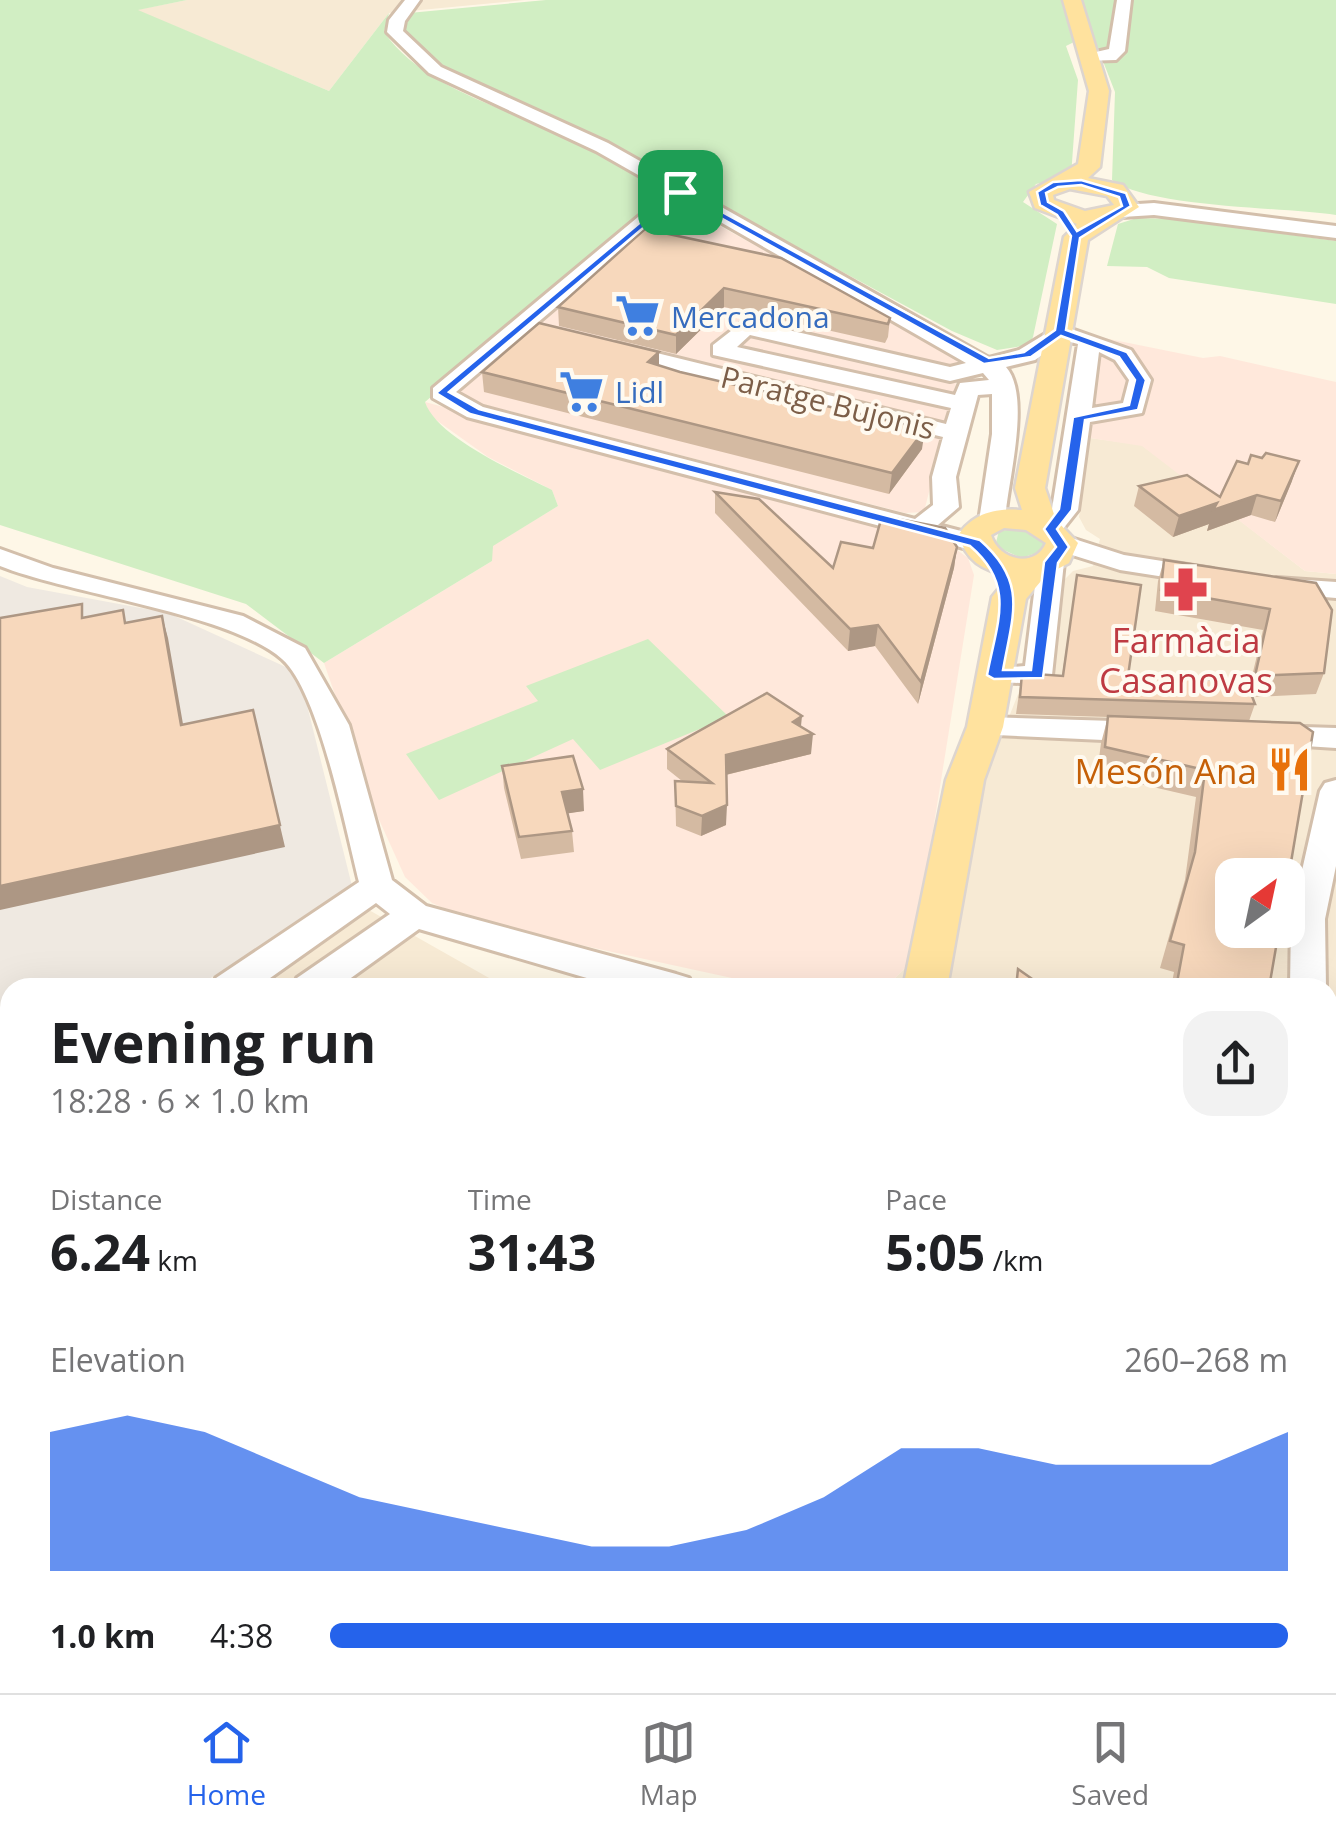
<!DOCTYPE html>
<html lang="en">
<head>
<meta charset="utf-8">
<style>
  body { margin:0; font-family:"Open Sans",sans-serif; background:#f2f2f2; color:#202124; height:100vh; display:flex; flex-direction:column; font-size:38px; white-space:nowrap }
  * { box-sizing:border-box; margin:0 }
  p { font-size:32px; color:#757577 }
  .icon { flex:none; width:55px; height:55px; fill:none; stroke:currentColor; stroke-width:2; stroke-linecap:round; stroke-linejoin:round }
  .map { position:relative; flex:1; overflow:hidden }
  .sheet { position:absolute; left:0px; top:978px; width:1338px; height:718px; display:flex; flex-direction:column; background:#fff; border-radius:30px 30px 0 0; box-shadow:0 10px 40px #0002 }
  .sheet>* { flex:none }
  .needle { width:65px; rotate:33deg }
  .fabs { position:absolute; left:1215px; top:858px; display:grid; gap:20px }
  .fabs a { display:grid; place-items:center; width:90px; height:90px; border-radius:20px; background:#fff; box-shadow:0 10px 40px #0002; font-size:50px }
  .pin { position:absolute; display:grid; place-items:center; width:85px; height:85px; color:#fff; margin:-42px; border-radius:20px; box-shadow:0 5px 15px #0006 }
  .round { display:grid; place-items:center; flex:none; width:105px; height:105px; border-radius:30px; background:#f2f2f2 }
  .summary { display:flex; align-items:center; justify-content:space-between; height:170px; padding:0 50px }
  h1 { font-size:55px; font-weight:700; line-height:75px }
  .metrics { display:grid; grid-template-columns:repeat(3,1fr); gap:15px; height:170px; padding:10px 50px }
  .metrics div { display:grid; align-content:center }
  .metrics b { font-size:50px; font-weight:700 }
  .metrics small { font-size:28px; font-weight:400 }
  .metrics p { font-size:28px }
  .chart { height:280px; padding:20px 50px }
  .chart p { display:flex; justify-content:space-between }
  .chart svg { width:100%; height:180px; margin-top:10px; fill:#2563eb; opacity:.7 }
  ul { padding:0 50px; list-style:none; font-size:32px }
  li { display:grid; grid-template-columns:160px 120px 1fr; align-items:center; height:75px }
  li i { height:25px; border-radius:12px; background:#2563eb }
  .tabs { display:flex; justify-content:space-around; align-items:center; height:140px; border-top:2px solid #e0e0e0; background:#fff; font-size:28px; color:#757577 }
  .tabs a { display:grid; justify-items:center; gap:5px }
  .tabs .on { color:#2563eb }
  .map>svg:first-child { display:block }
  .residential { fill:#f7ead4; fill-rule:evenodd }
  .commercial { fill:#ffe8db }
  .industrial { fill:#efe9e1 }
  .green { fill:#d1eec3 }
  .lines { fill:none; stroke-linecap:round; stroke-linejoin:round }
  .minor-casing { stroke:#d3bfab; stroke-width:6 }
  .major-casing { stroke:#ddd5cf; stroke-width:5 }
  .minor { fill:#fff; fill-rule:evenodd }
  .major { fill:#ffe29e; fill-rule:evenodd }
  .wall { fill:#d4baa2 }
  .shaded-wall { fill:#ad9784 }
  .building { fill:#f7d8bc; stroke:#ad9784; stroke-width:2.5 }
  .route { fill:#2563eb; stroke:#fff; stroke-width:2.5; fill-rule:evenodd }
  .labels { text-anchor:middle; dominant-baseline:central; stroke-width:8; stroke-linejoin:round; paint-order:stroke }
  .far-shop-label { font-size:30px; fill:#366cbe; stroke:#fffaf0; text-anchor:start }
  .far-street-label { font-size:30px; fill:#7c5e48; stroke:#fffaf0 }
  .health-label { font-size:35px; fill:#be3a42; stroke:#fffaf0 }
  .food-label { font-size:35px; fill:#c56008; stroke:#fffaf0; text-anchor:end }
</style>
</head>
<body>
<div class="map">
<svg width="1336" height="1693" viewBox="0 0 1336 1693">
  <rect width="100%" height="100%" fill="#fef7e7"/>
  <path class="residential" d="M187,0H525L389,13L329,91L136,10Z
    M1090,438L1142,445L1305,571L1336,574V1693H0V1044L10,1042V1685H1328V988L886,987L912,961L1063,581L1073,571L1093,566L1100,539L1086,530L1079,517ZM1232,875H1288V930H1232Z
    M353,901L505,987L214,988Z"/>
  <path class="commercial" d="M678,203L962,359L924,512L905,513L478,403L456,393Z
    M1099,337L1203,358L1220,356L1336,382V574L1305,571L1142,446L1090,438Z
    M425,402L945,541L968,558L974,575L912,961L886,987H773L475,922L432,903L405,877L376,813L324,663L492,561V546L558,506L552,490L488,457L429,415Z"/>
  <path class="industrial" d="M0,576L27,587L168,613L299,673L353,890L196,987L10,988V1028L0,1030Z"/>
  <path class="green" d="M0,0H187L138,10L329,91L389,13L384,32C424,89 503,106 563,136C596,152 627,171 658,189L660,199L425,402C437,438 518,473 552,490L558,506L493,546L492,561L324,663L246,604L0,525Z
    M546,0H1336V215C1283,207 1151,208 1112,180L1115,92L1092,33L1066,46L1078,80L1071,176L1036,184L1023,202L1057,224L1033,337L1029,345L997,350L952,331L622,153L433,66L400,34L409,13Z
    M1137,218L1174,219L1336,241V304L1169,278L1147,267L1107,266L1118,224Z
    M1024,528L1046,544L1043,551L1021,558L995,546L999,531Z
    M648,639L729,717L600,770L573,739L439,800L406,754L538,701L526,686Z
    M10,1096V1467L0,1491V1098Z
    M136,1685H812V1693H142Z"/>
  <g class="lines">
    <defs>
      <path id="minor" d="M405,0H420L405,21L403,31L441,67L608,143L989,358L1019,350L1060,325L1131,350L1151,380L1142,413L1090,422L1078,510L1059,534H1041L1037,529L1052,509L1078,344L1063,340L1035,360L1006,367C1032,396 1007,484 1005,521L992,529L979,521L992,434V394L978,395L956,477L959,507L938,525L984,537L988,543L975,551L467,417L433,398V388L668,192L596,151L429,73L387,32L389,20ZM682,200L966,363L950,367L745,320L713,345V355L951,408L946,424L616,343L605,350L608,355L943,437L932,477L933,505L915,519L483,407L456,392ZM750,335L950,381L983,373L989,380L960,383L955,395L737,347ZM1099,352L1115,360L1129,380L1123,403L1092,408Z
        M1117,0H1131L1125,51L1116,60L1083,61V55L1109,49Z
        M1154,203L1336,226V238L1154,215L1122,217L1112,211L1122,205Z
        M1062,535L1124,555L1213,569L1216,575L1203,583L1120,570L1053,549L1049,543Z
        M0,549L53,568L243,616L305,648L349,725L392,880L426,906L676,974L689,978L693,988H621L419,929L337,988H293L297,978L390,914L376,903L256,988H212L216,978L359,882C346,831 319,691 282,659C229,613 73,595 0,566Z
        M1051,554L1064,562L1052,675L1038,684L984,681L980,675L984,669L1025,666L1038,562Z
        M1276,578L1336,582V598L1266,592L1262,586Z
        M985,717L1147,722L1162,732L1147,742L974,734L970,727L974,720Z
        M1271,726L1336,728V748L1260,743L1256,736Z
        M1336,780V866L1325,919L1326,988H1290L1291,919L1320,791L1325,783Z
        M10,1045V1075L0,1077V1047Z
        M1328,1188L1336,1191V1266L1328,1263Z
        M10,1520V1571L0,1576V1524Z
        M1127,1685H1177L1178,1693H1128Z
        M1231,1685H1281L1284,1693H1234Z"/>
      <path id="major" d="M1063,0H1081L1109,91L1100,167L1088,178L1123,185L1139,207L1088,240L1045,488L1056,520L1078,543L1069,563L1046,575L1026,599L1003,727L984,780L947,988H903L946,780L967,727L992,597L1009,576C983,570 965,561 959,534C974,513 996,508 1022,510L1015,488L1064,237L1077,224L1035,208L1029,192L1078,164L1089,91ZM1070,189L1107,196L1114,205L1085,211L1054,200L1053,195ZM1004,528L1026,530L1046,543C1035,569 998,560 991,535Z
        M866,1685H928V1693H866Z"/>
    </defs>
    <use href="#minor" class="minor-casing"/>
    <use href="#major" class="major-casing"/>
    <use href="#minor" class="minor"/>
    <use href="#major" class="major"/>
  </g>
  <path class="wall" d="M645,229L890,318L888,337L885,343L724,307L676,354L559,326L558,307Z
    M659,366L922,449L889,494L484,392L482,372Z
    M1292,481L1275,522L1251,515L1207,531L1209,524L1173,537L1134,506L1139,486L1220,497Z
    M715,492L833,568L873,548L957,547L954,568L918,704L875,646L848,651L715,513Z
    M1164,560L1316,583L1324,673L1316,694L1252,697L1255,704L1249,721L1269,988H1171L1174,972L1160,968L1185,880L1196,797L1097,774L1101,743L1108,717L1016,714L1022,673L1062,676L1077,575L1128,676L1249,689L1263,630L1155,611L1158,581Z
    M801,727L811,754L726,775V825L701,836L676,826L675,781H682L667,769V749Z
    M502,766L584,811L568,813L572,831L574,852L521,859L504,788Z
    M1029,1685H1110L1106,1691L1096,1693H1031Z
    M1284,1685H1328L1336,1693H1285L1287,1690Z"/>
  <path class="shaded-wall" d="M724,288V307L676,354V335Z
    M659,352V372L648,362Z
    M925,429L922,449L889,494L892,473Z
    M1299,461L1292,481L1275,522L1281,501Z
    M1257,495L1251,515L1207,531L1209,524L1173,537L1179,516L1217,503Z
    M957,547L954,568L918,704L921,682Z
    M162,616L168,638L187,747L181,725Z
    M878,625L875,646L848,651L850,629Z
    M253,710L285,847L0,910V886Z
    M802,716L800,736L813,734L811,754L725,775L726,755Z
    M583,789L584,811L564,814L562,792Z
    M727,805L726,825L701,836L702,816Z"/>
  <path class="building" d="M645,229L781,258L890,318L888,324L724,288L676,335L558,307Z
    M539,323L659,352L648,362L680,372L925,429L892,473L482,372Z
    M1266,453L1299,461L1281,501L1257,495L1213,510L1217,503L1179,516L1139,486L1187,475L1220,497L1237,461L1248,464L1251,455L1262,458Z
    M715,492L759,499L833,568L841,542L873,548L882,516L945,528L957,547L921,682L878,625L850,629Z
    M1164,560L1316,583L1332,610L1324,673L1255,676L1270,609L1161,590Z
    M1077,575L1141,585L1128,676L1246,681L1255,704L1020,697L1022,673L1063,676Z
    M82,604V618L123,610L125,623L162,616L181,725L253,710L280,825L0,886V618Z
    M767,693L802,716L793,722L813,734L726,755L727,805L702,816L676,806L675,781L712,783L667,749Z
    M1108,716L1300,723L1313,732L1288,880V875H1232V930H1279L1269,988H1176L1184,945L1170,941L1195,852L1205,770L1105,747Z
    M573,756L583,789L562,792L572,831L519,837L502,766Z
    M1018,969L1045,988H1016Z
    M1328,1561L1336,1581V1693H1299L1296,1685H1328Z
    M10,1637V1685H97L104,1693H0V1646Z
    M1037,1685H1091L1094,1693H1040Z"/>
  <path class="route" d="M1081,180L1126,193L1131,206L1080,238L1066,330L1127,352L1146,380L1138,410L1085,420L1072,510L1057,529L1069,547L1058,563L1043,678L994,679L987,675C997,622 1016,585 970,546L470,414L436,393L680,189L989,358L1024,352L1055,330L1071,236L1057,215L1040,205L1037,192L1053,182ZM1081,185L1119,197L1122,206L1077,231L1064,211L1048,202L1046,193L1058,187ZM681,196L984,364L1031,357L1061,336L1119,357L1135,380L1129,405L1073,417L1059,509L1044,529L1056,547L1044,562L1031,670H1003C1013,614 1028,582 980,540L479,409L449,392Z"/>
  <defs>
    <symbol id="supermarket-bare" viewBox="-9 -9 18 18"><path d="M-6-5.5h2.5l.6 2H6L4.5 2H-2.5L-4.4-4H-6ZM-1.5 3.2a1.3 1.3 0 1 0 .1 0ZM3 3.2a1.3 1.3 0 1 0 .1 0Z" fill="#3f7fe0" stroke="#fffaf0" stroke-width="2.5" paint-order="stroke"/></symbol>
    <symbol id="pharmacy-bare" viewBox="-9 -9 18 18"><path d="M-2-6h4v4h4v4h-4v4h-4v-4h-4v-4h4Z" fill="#e0444e" stroke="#fffaf0" stroke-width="2.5" paint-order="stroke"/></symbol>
    <symbol id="restaurant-bare" viewBox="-9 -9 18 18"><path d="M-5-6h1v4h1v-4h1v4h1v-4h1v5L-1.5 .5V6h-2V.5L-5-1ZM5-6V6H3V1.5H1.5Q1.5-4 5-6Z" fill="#e8710a" stroke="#fffaf0" stroke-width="2.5" paint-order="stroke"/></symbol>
  </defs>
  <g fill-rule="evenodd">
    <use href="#supermarket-bare" x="606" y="284" width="63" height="63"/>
    <use href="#supermarket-bare" x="550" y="360" width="63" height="63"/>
    <use href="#pharmacy-bare" x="1154" y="558" width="63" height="63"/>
    <use href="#restaurant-bare" x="1258" y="738" width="63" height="63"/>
  </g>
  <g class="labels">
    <g class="far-shop-label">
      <text x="671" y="316">Mercadona</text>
      <text x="615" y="391">Lidl</text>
    </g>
    <g class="far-street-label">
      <text transform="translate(828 402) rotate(14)">Paratge Bujonis</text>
    </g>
    <g class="health-label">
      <text x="1186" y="639">Farmàcia<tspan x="1186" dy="40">Casanovas</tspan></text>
    </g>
    <g class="food-label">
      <text x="1257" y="770">Mesón Ana</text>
    </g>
  </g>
</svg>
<div class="fabs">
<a><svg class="needle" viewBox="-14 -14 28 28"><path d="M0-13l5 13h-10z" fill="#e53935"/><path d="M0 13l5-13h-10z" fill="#757577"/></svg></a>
</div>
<div class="pin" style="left:680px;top:192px;background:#1e9e55"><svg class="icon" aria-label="arrive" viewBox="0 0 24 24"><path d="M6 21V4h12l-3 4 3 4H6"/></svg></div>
<section class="sheet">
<div class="summary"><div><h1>Evening run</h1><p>18:28 · 6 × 1.0 km</p></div><a class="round"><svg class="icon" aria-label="share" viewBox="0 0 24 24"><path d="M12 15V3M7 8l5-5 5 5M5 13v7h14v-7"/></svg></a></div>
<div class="metrics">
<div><p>Distance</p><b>6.24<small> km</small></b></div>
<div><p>Time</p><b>31:43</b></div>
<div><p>Pace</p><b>5:05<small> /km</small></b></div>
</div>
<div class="chart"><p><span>Elevation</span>260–268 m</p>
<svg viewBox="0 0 160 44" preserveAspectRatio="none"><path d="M0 44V10L10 6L20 10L30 18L40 26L50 30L60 34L70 38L80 38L90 34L100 26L110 14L120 14L130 18L140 18L150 18L160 10V44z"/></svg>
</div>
<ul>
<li><b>1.0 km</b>4:38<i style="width:100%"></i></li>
</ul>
</section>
</div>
<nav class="tabs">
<a class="on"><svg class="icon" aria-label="home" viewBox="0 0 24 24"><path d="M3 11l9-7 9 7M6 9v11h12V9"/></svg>Home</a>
<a><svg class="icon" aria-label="map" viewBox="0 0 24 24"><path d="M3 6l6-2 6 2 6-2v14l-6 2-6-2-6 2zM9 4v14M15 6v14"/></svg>Map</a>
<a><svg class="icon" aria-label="saved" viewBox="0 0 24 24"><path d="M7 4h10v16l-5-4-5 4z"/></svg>Saved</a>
</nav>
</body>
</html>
